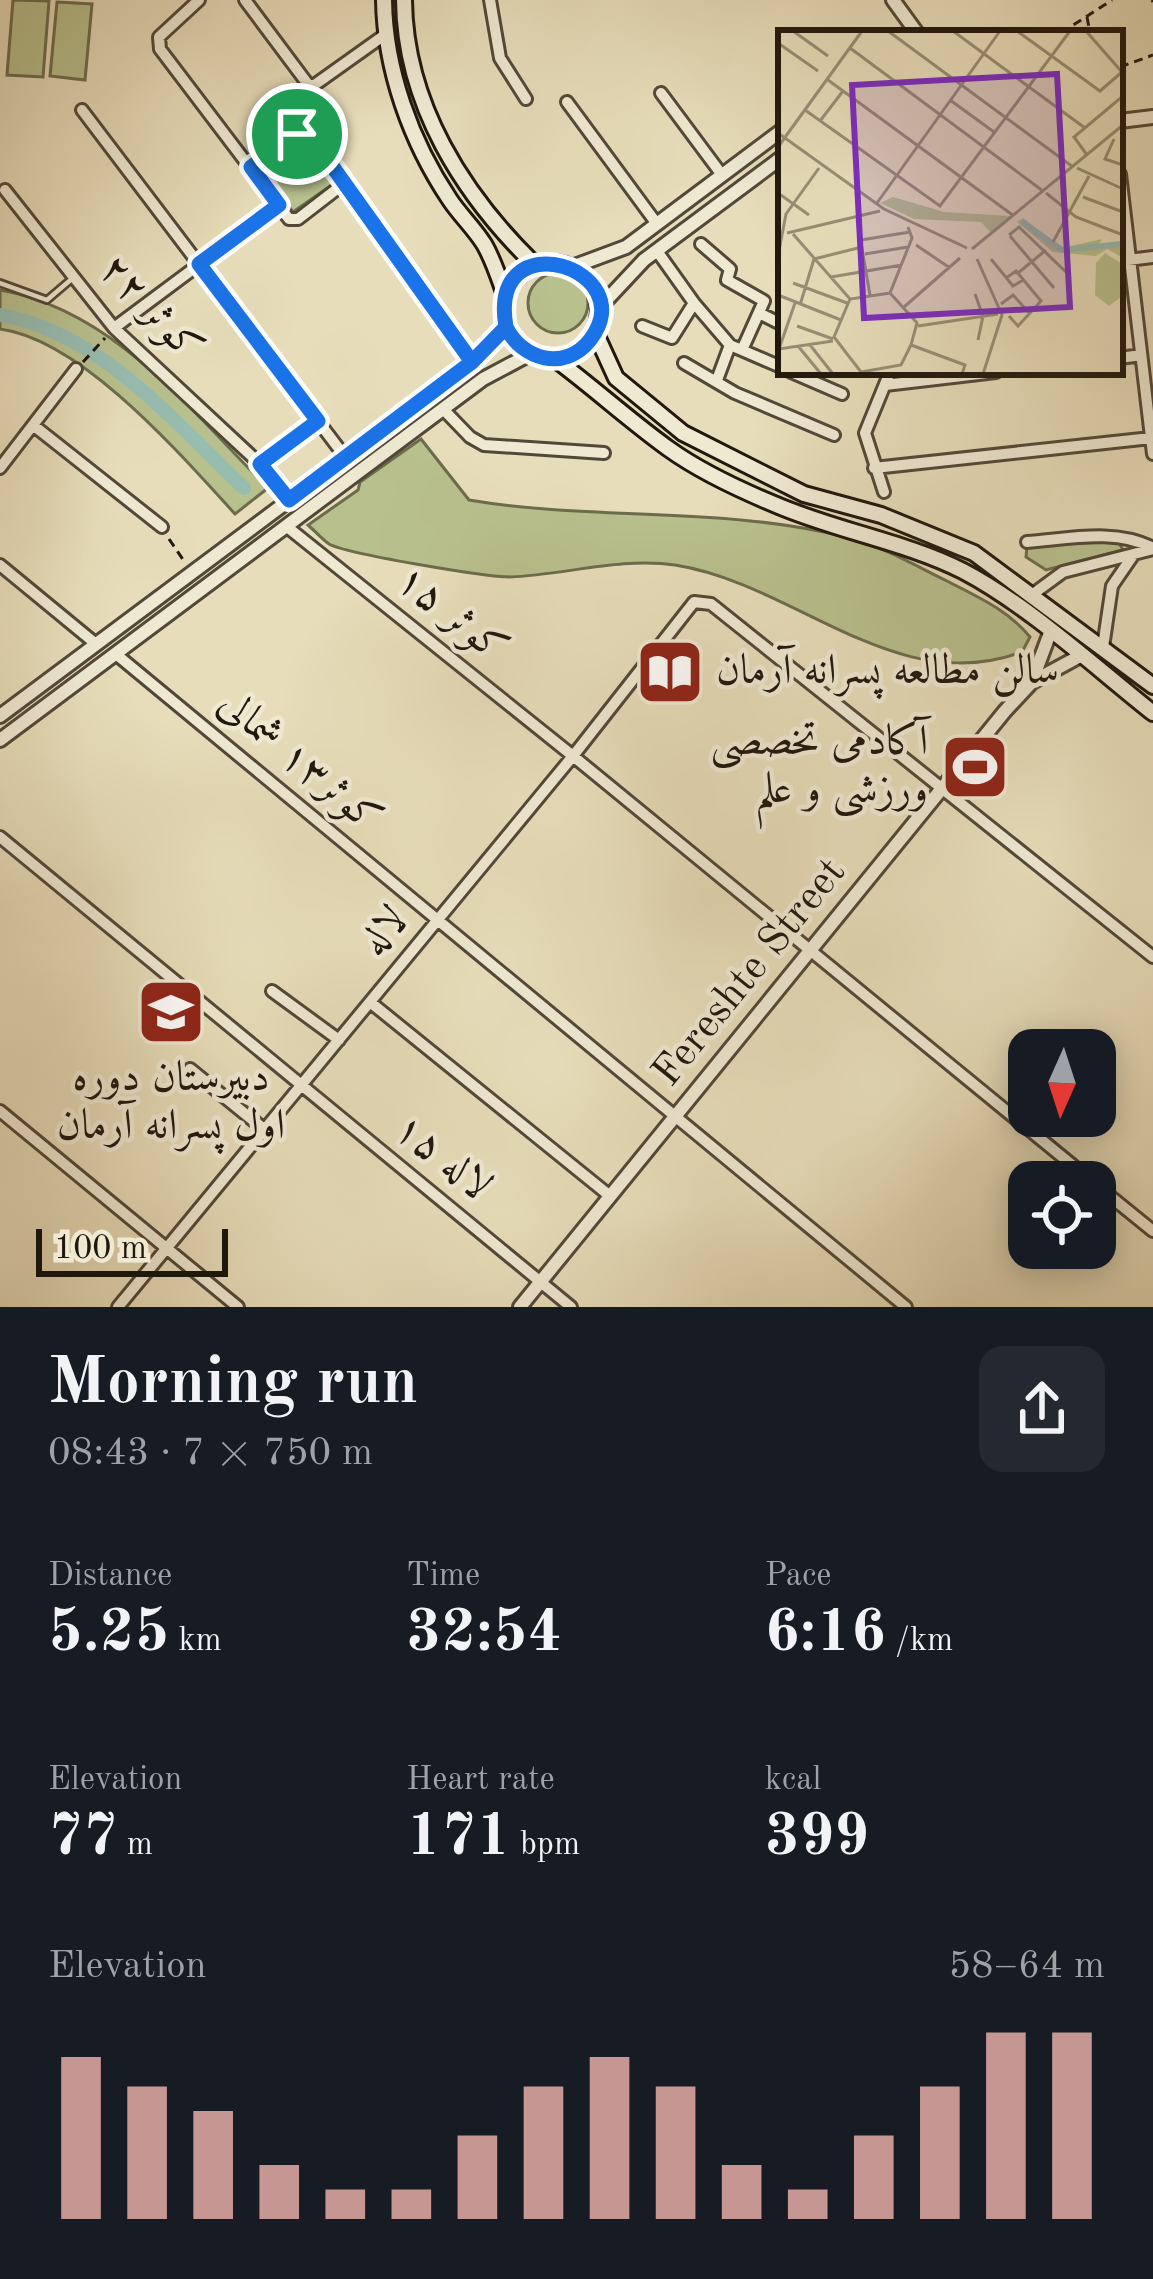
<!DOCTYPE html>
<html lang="en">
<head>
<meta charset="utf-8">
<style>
  body { margin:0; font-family:"Old Standard TT",Amiri,serif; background:#242831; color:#f1f3f6; height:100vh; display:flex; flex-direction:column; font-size:45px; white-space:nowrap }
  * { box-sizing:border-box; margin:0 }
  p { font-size:39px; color:#9ea1a6 }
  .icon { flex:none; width:66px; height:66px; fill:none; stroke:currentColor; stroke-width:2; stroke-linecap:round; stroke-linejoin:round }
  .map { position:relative; height:1307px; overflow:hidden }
  .panel { display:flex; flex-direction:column; background:#171b24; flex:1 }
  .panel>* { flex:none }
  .needle { width:78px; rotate:183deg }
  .fabs { position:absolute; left:1008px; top:1029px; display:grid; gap:24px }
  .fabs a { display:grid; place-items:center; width:108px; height:108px; border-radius:24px; background:#171b24; box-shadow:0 6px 30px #0003; font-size:60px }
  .scale { position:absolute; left:36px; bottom:30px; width:192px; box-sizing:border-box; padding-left:12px; border:6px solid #20170d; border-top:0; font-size:33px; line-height:42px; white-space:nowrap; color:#20170d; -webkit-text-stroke:9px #efe9d2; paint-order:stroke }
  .pin { position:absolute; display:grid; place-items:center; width:102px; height:102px; color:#fff; margin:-51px; border:6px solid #fff; border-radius:50%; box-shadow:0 3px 12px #0007 }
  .round { display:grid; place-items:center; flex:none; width:126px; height:126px; border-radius:24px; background:#242831 }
  .headline { display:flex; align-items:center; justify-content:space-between; height:204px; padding:0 48px }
  h1 { font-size:66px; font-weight:600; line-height:90px }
  .stats { display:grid; grid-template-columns:repeat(3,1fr); gap:18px; height:204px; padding:12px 48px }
  .stats div { display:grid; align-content:center }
  .stats b { font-size:60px; font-weight:600 }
  .stats small { font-size:33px; font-weight:400 }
  .stats p { font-size:33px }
  .chart { height:336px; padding:24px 48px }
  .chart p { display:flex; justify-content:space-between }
  .chart svg { width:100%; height:216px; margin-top:12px; stroke:#c59692; stroke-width:6 }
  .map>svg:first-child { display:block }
  .green { fill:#b8c08d; stroke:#6c6c4d; stroke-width:3 }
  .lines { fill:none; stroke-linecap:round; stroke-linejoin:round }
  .canal { stroke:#97bcb0; stroke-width:14 }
  .service-casing { stroke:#524838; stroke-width:10 }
  .minor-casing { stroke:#524838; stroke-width:16 }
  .tertiary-casing { stroke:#524838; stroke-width:18 }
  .secondary-casing { stroke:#20170d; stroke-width:20 }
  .path { stroke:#20170d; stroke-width:3; stroke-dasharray:9 6; stroke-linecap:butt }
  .service { stroke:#efe9d2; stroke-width:4.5 }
  .minor { stroke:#efe9d2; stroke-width:10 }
  .tertiary { stroke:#efe9d2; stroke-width:12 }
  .secondary { stroke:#efe9d2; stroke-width:14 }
  .route-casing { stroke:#fff; stroke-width:24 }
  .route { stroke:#1a73e8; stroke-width:15 }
  .labels { text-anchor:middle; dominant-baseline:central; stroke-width:9; stroke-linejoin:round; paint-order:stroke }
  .street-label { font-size:42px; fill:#20170d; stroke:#efe9d2 }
  .poi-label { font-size:42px; fill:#20170d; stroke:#efe9d2; text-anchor:start }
  .inset-river { fill:none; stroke:#97bcb0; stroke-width:6 }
  .inset-road { fill:none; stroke:#978e75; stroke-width:3 }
  .view { fill:#7b2cbf; fill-opacity:0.15; stroke:#7b2cbf; stroke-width:6 }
  .inset-edge { fill:none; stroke:#20170d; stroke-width:6 }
</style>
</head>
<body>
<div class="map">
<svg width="1153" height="1307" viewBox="0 0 1153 1307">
  <rect width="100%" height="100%" fill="#e7ddba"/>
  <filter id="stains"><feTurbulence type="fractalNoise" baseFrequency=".00167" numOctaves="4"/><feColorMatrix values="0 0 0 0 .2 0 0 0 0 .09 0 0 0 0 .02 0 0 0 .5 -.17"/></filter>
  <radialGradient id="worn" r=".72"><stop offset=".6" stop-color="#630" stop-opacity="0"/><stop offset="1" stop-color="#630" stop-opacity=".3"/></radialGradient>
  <path class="green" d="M13,0L49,1L43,77L7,75Z
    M57,2L92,4L85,80L50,76Z
    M304,137L336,182L293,212L261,167Z
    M528 303a30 30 0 1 1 60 0a30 30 0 1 1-60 0Z
    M0,290C114,310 190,410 268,488L235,514C180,454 82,340 0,329Z
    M421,439L469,500C593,521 723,506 846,537C882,546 914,565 947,581C978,597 1008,610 1030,637L1022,652C896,699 796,584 675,565C621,557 564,575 510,577C486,577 347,554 329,544C322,539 315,531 308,525L358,490L360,482Z
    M1099,539L1118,541L1123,550L1046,570L1026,557L1027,546Z"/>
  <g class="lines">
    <path class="canal" d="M0,315C101,333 173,421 244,488"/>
    <defs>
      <path id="service" d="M0,283L47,300L74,277"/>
      <path id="minor" d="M199,0L159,37L160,49L289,219H298L346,182
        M245,0L307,83L313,86L386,34
        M490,0L500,58L526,99
        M661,93L722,175
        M567,102L657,224
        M82,110L346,458
        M251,167L297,134L310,135L426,293
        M1120,174L1153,454
        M5,190L114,328L260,464L318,421
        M701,244L730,269L727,280L764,301L742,350
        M657,251L694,303L730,345L781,367
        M1120,261L1153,257
        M759,313L781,324
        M642,326L672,338L694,303
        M114,328L279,205
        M1120,358L1141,355
        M684,363L735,393L834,435
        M791,372L842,394
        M717,380L730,345
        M885,385L996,372
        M443,409L470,437L484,445L604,453
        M33,425L162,527
        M0,468L76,369
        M874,468L1151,438
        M884,492L865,433L890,372
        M286,526L573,756L1093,1182
        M1027,542C1068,539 1116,528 1153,548
        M0,565L96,644
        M1033,594L1063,572L1153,549
        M1103,647L1112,586L1134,554
        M117,655L906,1307
        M0,837L571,1307
        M272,991L339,1040
        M370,1002L610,1196
        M190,1069L265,1130
        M0,1111L238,1307
        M1095,1184L1153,1231
        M118,1307L573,756L694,602L711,604L1153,957"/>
      <path id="tertiary" d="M893,0L917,33
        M1120,121L1153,117
        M572,267L626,247L781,131
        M600,307L644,260L781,158
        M1032,681L1050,633
        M0,716L473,363L505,327
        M0,740L483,379L530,354
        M520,1307L1005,711L1032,682L1080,656"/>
      <path id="secondary" d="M384,0C385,70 411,142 450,200C460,215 474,228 484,244C493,259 499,278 505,295
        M404,0C405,104 463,195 535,265
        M503 311a48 48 0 1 1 96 0a48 48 0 1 1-96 0Z
        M595,332L616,378L683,433L804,494L881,515L974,553L1153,686
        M555,359C594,388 630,421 669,449C701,472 738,489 774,504C836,531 903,541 963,571C1028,605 1095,667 1153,713"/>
    </defs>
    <use href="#service" class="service-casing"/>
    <use href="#minor" class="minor-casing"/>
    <use href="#tertiary" class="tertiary-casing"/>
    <use href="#secondary" class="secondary-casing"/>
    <path class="path" d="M1152,0L1153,2
      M1087,17L1090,33
      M1061,33L1112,0
      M1120,67L1153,55
      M433,305L465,352
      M83,362L105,338
      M268,474L281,490
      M169,539L184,561"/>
    <use href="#service" class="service"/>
    <use href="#minor" class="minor"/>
    <use href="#tertiary" class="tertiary"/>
    <use href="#secondary" class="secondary"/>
  </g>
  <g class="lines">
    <defs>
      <path id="route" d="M297,134L251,167L279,205L199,264L318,421L260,464L289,500L472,362L506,327C522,360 565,372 590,340C645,269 487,218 506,327L472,362L310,135L297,134"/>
    </defs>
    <use href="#route" class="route-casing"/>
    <use href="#route" class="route"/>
  </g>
  <defs>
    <symbol id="library-square" viewBox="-11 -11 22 22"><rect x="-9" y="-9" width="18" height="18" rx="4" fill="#8f2418" stroke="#efe9d2"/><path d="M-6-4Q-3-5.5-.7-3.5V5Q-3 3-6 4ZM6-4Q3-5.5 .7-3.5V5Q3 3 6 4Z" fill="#fff"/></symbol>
    <symbol id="stadium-square" viewBox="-11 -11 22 22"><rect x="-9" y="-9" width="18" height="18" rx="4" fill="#8f2418" stroke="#efe9d2"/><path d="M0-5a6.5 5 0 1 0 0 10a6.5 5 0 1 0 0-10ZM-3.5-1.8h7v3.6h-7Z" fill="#fff"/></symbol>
    <symbol id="school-square" viewBox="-11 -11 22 22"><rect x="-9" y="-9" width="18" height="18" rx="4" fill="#8f2418" stroke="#efe9d2"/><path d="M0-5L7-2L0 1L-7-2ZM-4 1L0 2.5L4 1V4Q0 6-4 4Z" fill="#fff"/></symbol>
  </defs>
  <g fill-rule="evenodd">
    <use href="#library-square" x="632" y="634" width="76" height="76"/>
    <use href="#stadium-square" x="937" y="729" width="76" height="76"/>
    <use href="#school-square" x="133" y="974" width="76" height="76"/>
  </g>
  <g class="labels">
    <g class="street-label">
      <text transform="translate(150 309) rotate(47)">کوثر ۲۲</text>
      <text transform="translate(451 615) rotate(39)">کوثر ۱۵</text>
      <text transform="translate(299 762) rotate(40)">کوثر۱۳ شمالی</text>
      <text transform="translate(385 932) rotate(-50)">لاله</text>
      <text transform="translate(750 973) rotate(-51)">Fereshte Street</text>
      <text transform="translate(442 1158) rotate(39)">لاله ۱۵</text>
    </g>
    <g class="poi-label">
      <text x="716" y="672">سالن مطالعه پسرانه آرمان</text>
      <text x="928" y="743" text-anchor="end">آکادمی تخصصی<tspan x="928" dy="48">ورزشی و علم</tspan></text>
      <text x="171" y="1079" text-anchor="middle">دبیرستان دوره<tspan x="171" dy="48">اول پسرانه آرمان</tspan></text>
    </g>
  </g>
  <g transform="translate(778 30)">
    <rect width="345" height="345" fill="#e7ddba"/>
    <path d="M115,167L166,182L232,186L213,203L203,192L136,189L102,173ZM245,188L284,218L324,209L320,216L345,217V228L329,219L318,226L275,222L239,192ZM327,223L344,234V266L331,276L317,265L318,233Z" fill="#b8c08d"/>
    <path class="inset-river" d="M244,192L284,220L345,214"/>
    <path class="inset-road" d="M15,1L50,26M110,1L295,137M175,1L307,98M239,1L322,61L344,42M308,1L343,41M0,13L40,41M72,18L265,161M50,50L236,186M172,70L216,102M27,80L162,176L292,1M42,91L65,61M0,103L106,179L189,218M336,109L327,129L345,135M0,117L84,1M309,125L296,107L345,66M299,138L345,159M0,163L31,185M268,163L298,187L345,205M305,167L345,182M99,173L222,1M79,190L92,265M9,203L102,181M15,204L72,269M231,205L241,197L289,243M232,206L276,258M83,210L132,202M275,212L311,146M138,215L172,238M194,219L345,95M87,224L130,217M0,226L8,184L41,138M36,229L84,217M199,229L224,285L205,344M213,229L235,256L245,250M240,243L268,220M53,247L124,235M228,248L238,241L263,271L240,296L231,286M15,253L69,273M112,263L134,208L130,197M197,264L205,286L200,310M0,265L63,290M17,273L1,319L55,311M223,274L235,265L252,284M22,275L36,229M126,277L182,228M19,296L55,309M140,296L220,284M32,315L55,344M133,315L187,335L184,344M20,316L43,344M83,342L123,335L133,315L139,293L112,263M83,342L56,307L72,269L112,263"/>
    <path class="view" d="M279,44L292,277L86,288L74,55Z"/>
    <rect width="345" height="345" class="inset-edge"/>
  </g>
  <rect width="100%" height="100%" filter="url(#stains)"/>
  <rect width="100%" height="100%" fill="url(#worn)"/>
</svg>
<div class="fabs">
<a><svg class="needle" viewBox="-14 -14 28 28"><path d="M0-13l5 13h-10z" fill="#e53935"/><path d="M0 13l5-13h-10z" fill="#9ea1a6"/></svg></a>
<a><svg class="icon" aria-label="locate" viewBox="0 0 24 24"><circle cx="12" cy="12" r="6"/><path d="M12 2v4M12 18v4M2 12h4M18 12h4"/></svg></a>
</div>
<div class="scale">100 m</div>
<div class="pin" style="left:297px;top:134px;background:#1e9e55"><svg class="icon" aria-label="arrive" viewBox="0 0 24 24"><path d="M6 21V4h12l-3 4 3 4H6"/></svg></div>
</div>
<section class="panel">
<div class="headline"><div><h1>Morning run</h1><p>08:43 · 7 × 750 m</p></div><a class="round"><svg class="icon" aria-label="share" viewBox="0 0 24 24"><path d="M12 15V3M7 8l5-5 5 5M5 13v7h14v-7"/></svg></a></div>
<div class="stats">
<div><p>Distance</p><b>5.25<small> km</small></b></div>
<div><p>Time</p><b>32:54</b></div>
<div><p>Pace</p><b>6:16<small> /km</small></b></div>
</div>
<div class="stats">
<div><p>Elevation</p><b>77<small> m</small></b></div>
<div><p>Heart rate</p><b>171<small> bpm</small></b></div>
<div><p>kcal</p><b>399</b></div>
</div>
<div class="chart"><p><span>Elevation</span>58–64 m</p>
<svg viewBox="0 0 160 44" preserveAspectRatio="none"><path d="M5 44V11M15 44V17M25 44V22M35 44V33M45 44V38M55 44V38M65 44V27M75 44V17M85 44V11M95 44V17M105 44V33M115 44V38M125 44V27M135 44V17M145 44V6M155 44V6"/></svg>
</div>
</section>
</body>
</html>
